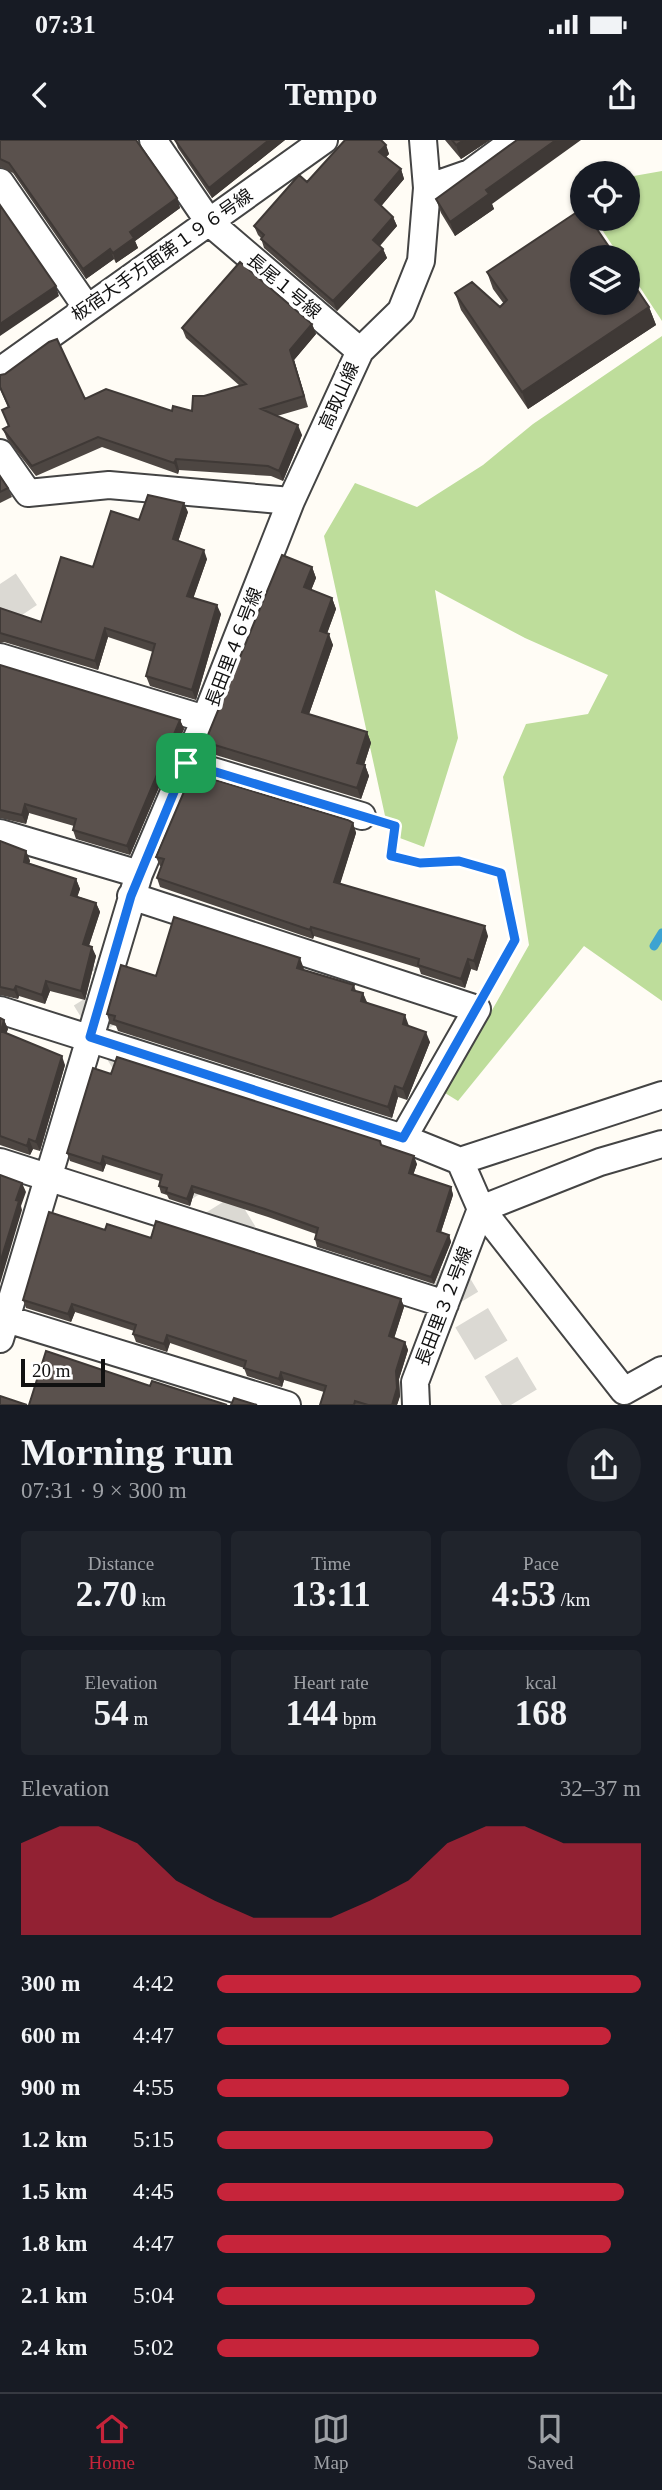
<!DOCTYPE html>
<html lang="en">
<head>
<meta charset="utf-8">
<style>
  body { margin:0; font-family:"Times New Roman","Noto Sans JP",serif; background:#20242c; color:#f1f3f6; height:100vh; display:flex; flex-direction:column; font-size:26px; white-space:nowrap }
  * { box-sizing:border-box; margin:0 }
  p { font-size:23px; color:#9ea1a6 }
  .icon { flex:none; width:38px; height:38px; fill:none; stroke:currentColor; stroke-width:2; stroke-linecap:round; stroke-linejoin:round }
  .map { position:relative; height:1265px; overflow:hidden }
  .side { display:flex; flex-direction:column; background:#171b24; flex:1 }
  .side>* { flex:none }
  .fabs { position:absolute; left:570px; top:21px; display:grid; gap:14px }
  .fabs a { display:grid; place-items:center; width:70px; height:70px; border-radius:50%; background:#171b24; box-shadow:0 2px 5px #0004; font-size:35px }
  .scale { position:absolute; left:21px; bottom:18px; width:84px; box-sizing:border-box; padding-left:7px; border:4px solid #111; border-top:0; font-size:19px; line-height:24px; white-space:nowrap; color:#111; -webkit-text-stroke:5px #fff; paint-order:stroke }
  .pin { position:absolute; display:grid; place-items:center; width:60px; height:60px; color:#fff; margin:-30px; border-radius:14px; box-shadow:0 4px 10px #0006 }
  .round { display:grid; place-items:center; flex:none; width:74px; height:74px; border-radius:37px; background:#20242c }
  .headline { display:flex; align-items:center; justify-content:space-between; height:119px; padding:0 21px }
  h1 { font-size:38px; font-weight:700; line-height:52px }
  .figures { display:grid; grid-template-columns:repeat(3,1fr); gap:10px; height:119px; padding:7px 21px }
  .figures div { display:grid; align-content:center; border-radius:7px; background:#20242c; text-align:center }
  .figures b { font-size:35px; font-weight:700 }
  .figures small { font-size:19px; font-weight:400 }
  .figures p { font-size:19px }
  .chart { height:196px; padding:14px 21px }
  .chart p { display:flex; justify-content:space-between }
  .chart svg { width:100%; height:126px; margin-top:7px; fill:#c6243a; opacity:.7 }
  ul { padding:0 21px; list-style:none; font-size:23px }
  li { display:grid; grid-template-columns:112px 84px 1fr; align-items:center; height:52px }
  li i { height:18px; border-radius:9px; background:#c6243a }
  .status { display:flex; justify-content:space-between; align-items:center; height:49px; padding:0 35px; background:#171b24; direction:ltr }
  .status svg { height:19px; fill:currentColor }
  header { display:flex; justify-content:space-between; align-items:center; height:91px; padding:0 21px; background:#171b24; font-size:32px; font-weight:700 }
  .dock { display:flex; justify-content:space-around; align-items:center; height:98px; border-top:2px solid #363941; background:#171b24; font-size:19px; color:#9ea1a6 }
  .dock a { display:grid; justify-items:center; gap:4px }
  .dock .selected { color:#c6243a }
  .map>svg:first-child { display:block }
  .forest { fill:#bedd9b }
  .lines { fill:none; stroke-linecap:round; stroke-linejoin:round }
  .stream { stroke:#3da3d1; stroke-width:9 }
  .highway-tunnel { stroke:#dbd9d3; stroke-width:38; stroke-dasharray:38 19; stroke-linecap:butt }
  .street-casing { stroke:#444; stroke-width:30 }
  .path { stroke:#333; stroke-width:4.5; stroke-dasharray:7 3.5; stroke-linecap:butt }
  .street { stroke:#fff; stroke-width:26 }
  .wall { fill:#4d4642 }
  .shaded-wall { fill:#3f3936 }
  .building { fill:#5a514d; stroke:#3f3936; stroke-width:2 }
  .route-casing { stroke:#fff; stroke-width:14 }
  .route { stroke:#1a73e8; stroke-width:9 }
  .labels { text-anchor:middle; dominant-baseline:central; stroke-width:7; stroke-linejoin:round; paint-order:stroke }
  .street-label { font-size:18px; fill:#111; stroke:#fff }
</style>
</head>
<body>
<div class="status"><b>07:31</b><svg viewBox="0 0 49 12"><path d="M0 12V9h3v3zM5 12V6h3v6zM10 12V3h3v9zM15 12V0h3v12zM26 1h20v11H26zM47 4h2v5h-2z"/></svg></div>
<header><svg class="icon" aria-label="back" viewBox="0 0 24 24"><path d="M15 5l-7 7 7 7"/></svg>Tempo<svg class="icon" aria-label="share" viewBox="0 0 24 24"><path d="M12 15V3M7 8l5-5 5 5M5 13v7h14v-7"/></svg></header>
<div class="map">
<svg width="662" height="1265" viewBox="0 0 662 1265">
  <rect width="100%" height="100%" fill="#fffcf5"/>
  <path class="forest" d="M662,31V181L628,129V117H620L595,79H628V37Z
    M662,196V861L584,806L458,961L445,953L529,805L503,637L526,584L588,574L608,535L525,498L435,450L458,598L424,707L389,694L324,396L355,343L417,367L483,325L533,284Z"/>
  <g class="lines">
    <path class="stream" d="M654,806L662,793"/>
    <path class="highway-tunnel" d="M0,444L79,562
      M60,807L141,938
      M189,1016L257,1125
      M413,1080L524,1265"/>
    <defs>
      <path id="street" d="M153,0L209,82L360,211
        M0,42L87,168
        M427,48L470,33L515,0
        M0,231L324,0
        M0,313L28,353L109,345L291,361
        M0,517L205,579
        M186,623L362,676
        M0,693L139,734
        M131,756L477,869L403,998
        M0,870L403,998L460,1021L662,955
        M460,1021L481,1069L624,1251L662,1230
        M0,1022L445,1164
        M0,1177L287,1265
        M0,1199L139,734L205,579L291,361L360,211L401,171L421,121L427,48L423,0
        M416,1265L415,1242L481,1069L600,1022L662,1004"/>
    </defs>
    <use href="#street" class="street-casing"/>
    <path class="path" d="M386,683L395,686L391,716L420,723L459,721L501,733L515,800L490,847"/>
    <use href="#street" class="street"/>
  </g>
  <path class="wall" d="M0,0L177,58L180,68L135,101L138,108L116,123L114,119L86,139L13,33L0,27Z
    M175,0H285L212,58L178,8Z
    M445,0H490L461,19Z
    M386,5L389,14L386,17L401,29L404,39L381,66L393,77L397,86L380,106L383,109L387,118L337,171L264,108L261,98L258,95L254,86L307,42Z
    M436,59L492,64L494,69L455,96L441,73Z
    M487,132L649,167L656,185L528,269L461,170L455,153L500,167L504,164L493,149Z
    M312,184L316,194L294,220L308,267L277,276L302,295L283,341L271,336L179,330L178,334L102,307L36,336L7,299L3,289L9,286L2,270L8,267L0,249V235L85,259L172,271H192L204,256L240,246L186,198L182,188Z
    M0,336L8,348L12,357L0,363Z
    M188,372L178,401L207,419L193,458L221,474L196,560L150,546L146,536L153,512L108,497L98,530L4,502L0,503V468L41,482L93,427L139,380Z
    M312,427L316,438L311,450L332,458L336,469L327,493L333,505L309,574L367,592L371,603L364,625H365L369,636L361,659L209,613L205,602Z
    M0,525L180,580L184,589L130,715L76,699L73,690L74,686L29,673L26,684L0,678Z
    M353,683L356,693L340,743L488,796L477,831L471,829L465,848L421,834L419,828L314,796L313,799L160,747L157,738L161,726H160L156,717Z
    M0,701L26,711L30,721L29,723L76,739L80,749L77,756L96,763L100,772L89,806L96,816L85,860L50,851L45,864L19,856L18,859L0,855Z
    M304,830L354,845L356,851L363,853L367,862L409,886L430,902L407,960L398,957L392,978L118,891L116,886L110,884L107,874L156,836Z
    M0,878L4,880L8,889L6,893L65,925L40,1011L33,1009L30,1015L0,1005Z
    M111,934L380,1001L382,1005L417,1024L413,1035L451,1047L453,1055L441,1092L449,1095L451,1102L434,1144L317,1107L315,1099L316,1094L268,1077L194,1053L190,1066L169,1059L167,1055L161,1053L159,1046L160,1041L106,1024L103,1032L70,1021L67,1013Z
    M105,1090L151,1098L401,1159L404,1167L394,1198L405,1202L408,1210L399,1239L400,1256L397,1265H320L324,1252L284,1240L282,1247L247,1236L244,1228L170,1203L167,1212L136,1202L133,1194L134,1191L75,1172L71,1182L26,1168L23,1160Z"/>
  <path class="shaded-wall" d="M269,0H285L212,58L209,48Z
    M464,0H490L461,19L456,5Z
    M556,0H581L492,64L494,69L455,96L450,82L486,50Z
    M386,5L389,14L382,21L379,12Z
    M401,29L404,39L378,70L375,60Z
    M177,58L180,68L135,101L138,108L116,123L113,113L130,92Z
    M393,77L397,86L376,109L373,100Z
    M110,109L114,119L86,139L83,129Z
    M383,109L387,118L337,171L333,161Z
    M56,146L59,156L0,196V184Z
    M649,167L656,185L528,269L522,252Z
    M312,184L316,194L294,220L308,267L290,210Z
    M298,285L302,295L283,341L279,331Z
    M176,319L179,330L178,334L174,323Z
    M184,363L188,372L176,408L173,399Z
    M204,410L207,419L191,465L187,456Z
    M312,427L316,438L308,458L304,447Z
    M332,458L336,469L324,502L320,491Z
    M217,465L221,474L196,560L192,550Z
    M105,488L108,497L98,530L95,521Z
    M329,494L333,505L306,583L302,572Z
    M180,580L184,589L130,715L127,706Z
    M367,592L371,603L361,634L357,623Z
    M365,625L369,636L361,659L357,648Z
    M25,664L29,673L26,684L22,675Z
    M353,683L356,693L338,751L334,742Z
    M26,711L30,721L27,731L24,722Z
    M76,739L80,749L75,764L71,755Z
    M96,763L100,772L86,814L83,804Z
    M485,786L488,796L477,831L474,821Z
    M311,787L314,796L313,799L310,790Z
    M92,807L96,816L85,860L81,851Z
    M300,818L304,829L301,838L297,828Z
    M468,819L471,829L465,848L461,839Z
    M46,841L50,851L45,864L42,855Z
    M16,846L19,856L18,859L14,850Z
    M363,853L367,864L361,861Z
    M405,875L409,886L403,884Z
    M4,880L8,889L4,900L1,891Z
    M426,892L430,902L407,960L403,949Z
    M62,916L65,925L40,1011L36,1002Z
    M395,946L398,957L392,978L388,967Z
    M29,999L33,1009L30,1015L27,1006Z
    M103,1016L106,1024L103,1032L101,1024Z
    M414,1016L417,1024L411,1041L409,1033Z
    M22,1043L26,1052L21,1066L22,1070L0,1144V1123L16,1060Z
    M192,1046L194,1053L190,1066L187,1059Z
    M451,1047L453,1055L439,1098L437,1091Z
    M449,1095L451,1102L434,1144L431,1137Z
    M401,1159L404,1167L392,1205L389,1196Z
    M72,1164L75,1172L71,1182L68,1174Z
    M167,1195L170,1203L167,1212L164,1204Z
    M405,1202L408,1210L399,1239L400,1256L397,1265H392L396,1231Z
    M281,1232L284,1240L282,1247L279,1239Z"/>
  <path class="building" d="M0,0H136L177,58L130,92L134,98L113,113L110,109L83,129L9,23L0,19Z
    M175,0H269L209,48Z
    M345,0H381L386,5L379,12L401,29L375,60L393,77L373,100L383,109L333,161L261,99L264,95L254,86L299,35L307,42Z
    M452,0H464L456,5Z
    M517,0H556L486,50L489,54L450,82L436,59Z
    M0,65L56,146L0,184Z
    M583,68V79H590L616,117H583V163H628V136L649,167L522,252L455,153L472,142L500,167L507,160L487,132Z
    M240,122L312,184L290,210L304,256L261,269L298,285L279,331L268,326L176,319L174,323L98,297L32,326L3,289L9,286L2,270L9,267L0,247V235L5,234L49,202L57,199L85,259L106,249L172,271L173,266L192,271L193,256H204L246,244L182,188Z
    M0,336L8,348L0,352Z
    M148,355L184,363L173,399L204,410L187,456L217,465L192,550L146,536L155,504L105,488L95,521L0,493V468L41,482L61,417L93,427L111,371L139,380Z
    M282,415L312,427L304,447L332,458L320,491L329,494L302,572L367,592L357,623L365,625L357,648L205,602Z
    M0,525L180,580L127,706L73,690L76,679L25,664L22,675L0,670Z
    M192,633L348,680L353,683L334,742L485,786L474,821L468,819L461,839L418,825L419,819L311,787L310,790L157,738L164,719L156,717Z
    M0,701L26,711L24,722L76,739L71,755L96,763L83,804L92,807L81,851L46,841L42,855L16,846L14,850L0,847Z
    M174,777L300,818L297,828L354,845L352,850L363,853L361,861L405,875L403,884L426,892L403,949L395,946L388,967L114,880L115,876L107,874L121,825L156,836Z
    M0,878L4,880L1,891L62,916L36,1002L29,999L27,1006L0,996Z
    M117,917L380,1001L381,1005L414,1016L409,1033L451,1047L437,1091L449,1095L431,1137L315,1099L318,1088L265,1069L192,1046L187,1059L166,1052L167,1048L159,1046L162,1035L103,1016L101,1024L67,1013L93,928L111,934Z
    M0,1035L22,1043L16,1060L19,1061L0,1123Z
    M49,1072L105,1090L107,1084L151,1098L156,1081L401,1159L389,1196L405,1202L396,1231L397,1248L392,1265H368L355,1261L354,1265H320L326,1246L281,1232L279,1239L244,1228L246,1221L167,1195L164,1204L133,1194L136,1185L72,1164L68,1174L23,1160Z
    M46,1211L150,1246L152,1241L227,1265H29Z
    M0,1256L27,1265H0Z
    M234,1258L257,1265H231Z"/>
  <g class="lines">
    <defs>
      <path id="route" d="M186,623L395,686L391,716L420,723L459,721L501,733L515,800L403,998L90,897L131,756Z"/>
    </defs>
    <use href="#route" class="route-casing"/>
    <use href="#route" class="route"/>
  </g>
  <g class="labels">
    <g class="street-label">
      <text transform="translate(162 115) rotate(-35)">板宿大手方面第１９６号線</text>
      <text transform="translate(284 146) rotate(40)">長尾１号線</text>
      <text transform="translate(339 256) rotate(-66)">高取山線</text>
      <text transform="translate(234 507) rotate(-69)">長田里４６号線</text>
      <text transform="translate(444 1166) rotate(-69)">長田里３２号線</text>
    </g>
  </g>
</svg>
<div class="fabs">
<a><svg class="icon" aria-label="locate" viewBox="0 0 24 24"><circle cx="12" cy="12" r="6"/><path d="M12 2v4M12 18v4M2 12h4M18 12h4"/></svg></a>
<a><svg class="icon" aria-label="layers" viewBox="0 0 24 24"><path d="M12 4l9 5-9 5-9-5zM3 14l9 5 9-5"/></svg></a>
</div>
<div class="scale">20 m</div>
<div class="pin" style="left:186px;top:623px;background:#1e9e55"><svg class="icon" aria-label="arrive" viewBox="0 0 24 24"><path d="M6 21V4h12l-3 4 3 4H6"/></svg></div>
</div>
<section class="side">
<div class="headline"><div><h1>Morning run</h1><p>07:31 · 9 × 300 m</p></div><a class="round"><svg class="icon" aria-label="share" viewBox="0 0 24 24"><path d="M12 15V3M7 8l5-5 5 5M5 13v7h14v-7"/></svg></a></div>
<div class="figures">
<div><p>Distance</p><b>2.70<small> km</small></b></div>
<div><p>Time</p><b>13:11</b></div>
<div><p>Pace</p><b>4:53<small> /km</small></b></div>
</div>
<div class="figures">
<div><p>Elevation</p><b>54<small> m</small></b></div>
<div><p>Heart rate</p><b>144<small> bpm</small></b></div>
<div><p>kcal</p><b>168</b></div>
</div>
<div class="chart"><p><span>Elevation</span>32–37 m</p>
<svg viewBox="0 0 160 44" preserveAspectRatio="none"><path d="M0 44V12L10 6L20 6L30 12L40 25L50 32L60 38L70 38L80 38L90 32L100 25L110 12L120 6L130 6L140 12L150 12L160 12V44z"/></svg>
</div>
<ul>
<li><b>300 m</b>4:42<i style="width:100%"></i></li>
<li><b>600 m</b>4:47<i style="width:93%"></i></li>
<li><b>900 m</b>4:55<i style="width:83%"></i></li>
<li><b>1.2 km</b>5:15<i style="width:65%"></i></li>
<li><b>1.5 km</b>4:45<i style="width:96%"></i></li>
<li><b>1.8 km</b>4:47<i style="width:93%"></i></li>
<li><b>2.1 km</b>5:04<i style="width:75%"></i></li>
<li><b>2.4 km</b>5:02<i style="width:76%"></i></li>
</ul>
</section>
<nav class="dock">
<a class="selected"><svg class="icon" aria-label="home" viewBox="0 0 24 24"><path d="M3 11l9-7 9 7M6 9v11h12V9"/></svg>Home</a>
<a><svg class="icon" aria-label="map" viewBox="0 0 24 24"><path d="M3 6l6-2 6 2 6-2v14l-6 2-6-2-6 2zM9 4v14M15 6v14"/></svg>Map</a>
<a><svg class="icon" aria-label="saved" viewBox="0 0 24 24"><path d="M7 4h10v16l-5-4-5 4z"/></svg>Saved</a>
</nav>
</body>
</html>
